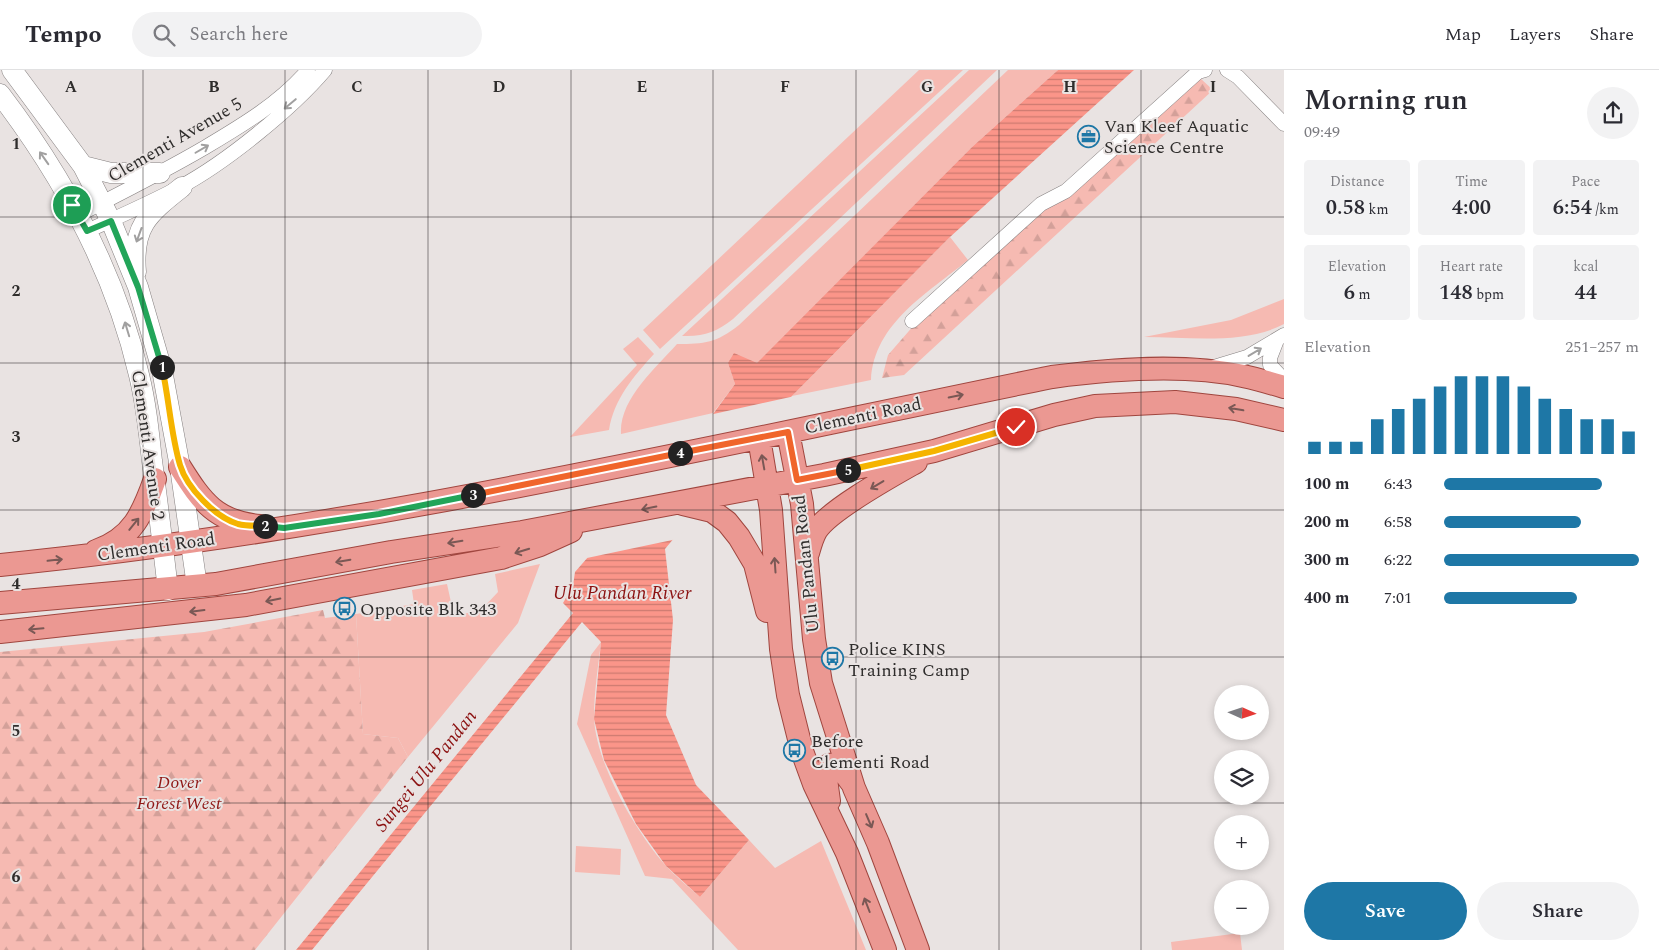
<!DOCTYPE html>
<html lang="en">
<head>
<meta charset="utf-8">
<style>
  body { margin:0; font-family:Spectral,serif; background:#f2f2f3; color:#2b2b33; height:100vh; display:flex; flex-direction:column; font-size:19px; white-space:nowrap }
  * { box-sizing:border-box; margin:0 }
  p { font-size:16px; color:#7c7c81 }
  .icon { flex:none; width:28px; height:28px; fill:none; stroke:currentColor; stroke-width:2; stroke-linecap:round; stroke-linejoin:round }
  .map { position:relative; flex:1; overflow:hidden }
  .details { display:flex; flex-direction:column; background:#fff; width:375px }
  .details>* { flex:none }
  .needle { width:32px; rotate:93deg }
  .tools { position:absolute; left:1214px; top:615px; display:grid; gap:10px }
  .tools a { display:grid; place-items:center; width:55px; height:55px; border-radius:50%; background:#fff; box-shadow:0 2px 8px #0003; font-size:25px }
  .pin { position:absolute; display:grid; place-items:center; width:42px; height:42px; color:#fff; margin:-21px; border:2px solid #fff; border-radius:50%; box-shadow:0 1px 5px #0007 }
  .km { position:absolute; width:25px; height:25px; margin:-12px; border-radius:50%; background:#222; color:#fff; font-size:14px; line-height:25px; text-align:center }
  .round { display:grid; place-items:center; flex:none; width:52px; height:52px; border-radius:26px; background:#f2f2f3 }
  .head { display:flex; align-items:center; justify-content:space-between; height:85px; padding:0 20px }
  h1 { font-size:28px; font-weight:600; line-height:38px }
  .figures { display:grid; grid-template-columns:repeat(3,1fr); gap:8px; height:85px; padding:5px 20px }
  .figures div { display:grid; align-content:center; border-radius:5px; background:#f2f2f3; text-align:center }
  .figures b { font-size:21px; font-weight:600 }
  .figures small { font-size:14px; font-weight:400 }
  .figures p { font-size:14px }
  .chart { height:140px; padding:10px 20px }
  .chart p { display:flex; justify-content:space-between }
  .chart svg { width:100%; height:90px; margin-top:5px; stroke:#1e77a6; stroke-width:6 }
  .button { display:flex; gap:10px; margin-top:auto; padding:10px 20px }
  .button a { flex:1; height:58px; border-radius:30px; background:#1e77a6; color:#fff; font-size:20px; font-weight:600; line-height:58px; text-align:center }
  .button a+a { background:#f2f2f3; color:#2b2b33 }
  ul { padding:0 20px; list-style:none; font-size:16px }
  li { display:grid; grid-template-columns:80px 60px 1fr; align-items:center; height:38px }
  li i { height:12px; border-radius:6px; background:#1e77a6 }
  header { display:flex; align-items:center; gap:30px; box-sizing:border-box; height:70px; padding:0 25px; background:#fff; border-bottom:1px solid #e1e1e2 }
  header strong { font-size:24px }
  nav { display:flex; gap:28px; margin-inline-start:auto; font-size:18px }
  .search { width:350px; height:45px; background:#f2f2f3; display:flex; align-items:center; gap:12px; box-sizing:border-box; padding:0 18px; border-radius:28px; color:#7c7c81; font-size:19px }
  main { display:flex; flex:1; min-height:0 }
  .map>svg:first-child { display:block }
  .grass { fill:#f6bab2 }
  .forest { fill:url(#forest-firs) }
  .water { fill:url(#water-rules) }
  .pier { fill:#e9e3e2 }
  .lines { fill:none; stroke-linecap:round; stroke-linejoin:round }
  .minor-casing { stroke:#868181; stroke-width:15 }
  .secondary-casing { stroke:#868181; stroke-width:21 }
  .primary-casing { stroke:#a0463f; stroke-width:24 }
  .minor { stroke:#fff; stroke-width:14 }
  .secondary { stroke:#fff; stroke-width:20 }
  .primary { stroke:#eb9892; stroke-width:22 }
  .oneway { stroke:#a1a0a0 }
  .oneway2 { stroke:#7a5855 }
  .split-1-casing { stroke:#fff; stroke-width:10 }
  .split-2-casing { stroke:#fff; stroke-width:10 }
  .split-3-casing { stroke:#fff; stroke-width:10 }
  .split-4-casing { stroke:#fff; stroke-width:10 }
  .split-5-casing { stroke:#fff; stroke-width:10 }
  .split-6-casing { stroke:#fff; stroke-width:10 }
  .split-1 { stroke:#22a559; stroke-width:6 }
  .split-2 { stroke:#f5b400; stroke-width:6 }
  .split-3 { stroke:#22a559; stroke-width:6 }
  .split-4 { stroke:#f0652b; stroke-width:6 }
  .split-5 { stroke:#f0652b; stroke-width:6 }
  .split-6 { stroke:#f5b400; stroke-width:6 }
  .grid { fill:none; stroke:#2f2d2c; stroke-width:1; stroke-opacity:0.55 }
  .labels { text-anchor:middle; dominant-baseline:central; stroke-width:4; stroke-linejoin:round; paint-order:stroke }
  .poi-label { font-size:18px; fill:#2f2d2c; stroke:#e9e3e2; text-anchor:start }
  .street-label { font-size:18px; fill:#2f2d2c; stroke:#e9e3e2 }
  .park-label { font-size:18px; font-style:italic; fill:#901816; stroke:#e9e3e2 }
  .water-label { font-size:19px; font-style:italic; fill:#8b1111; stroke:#e9e3e2 }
  .grid-label { font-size:16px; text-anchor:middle; font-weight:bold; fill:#2f2d2c; stroke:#e9e3e2; stroke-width:4; stroke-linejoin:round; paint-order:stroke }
</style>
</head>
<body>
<header>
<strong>Tempo</strong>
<div class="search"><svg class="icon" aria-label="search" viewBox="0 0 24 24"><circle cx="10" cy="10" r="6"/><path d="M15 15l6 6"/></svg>Search here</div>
<nav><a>Map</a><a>Layers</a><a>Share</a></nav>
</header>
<main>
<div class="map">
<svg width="1284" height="880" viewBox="0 0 1284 880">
  <defs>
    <pattern id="forest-firs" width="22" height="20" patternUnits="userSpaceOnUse" patternTransform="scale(1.25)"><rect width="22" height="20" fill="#f6bab2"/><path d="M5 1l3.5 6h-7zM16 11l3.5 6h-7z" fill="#d3a099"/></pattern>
    <pattern id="water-rules" width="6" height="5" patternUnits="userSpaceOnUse" patternTransform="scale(1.25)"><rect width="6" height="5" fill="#fb9589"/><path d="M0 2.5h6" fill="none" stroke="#cc7a70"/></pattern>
  </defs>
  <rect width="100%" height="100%" fill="#e9e3e2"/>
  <path class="grass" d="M919,0H963L660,279L643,260Z
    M969,0H997L733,249C716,262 704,267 682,266Z
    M1008,0H1058L972,77L757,294L728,293L735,314L713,343L621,364C619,329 656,298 677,274C705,274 716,273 739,255Z
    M950,167L968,190C928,223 874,253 871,310L792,326Z
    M1284,229V254C1245,275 1188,267 1144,267L1231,250Z
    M638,267L654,284C633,307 614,329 609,360L570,367L637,295L623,279Z
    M540,494L518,553L408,687L398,668L363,664L356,544L414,534L412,520L447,514L454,546L481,540L498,522L495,504Z
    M601,572C598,597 594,623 594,648C596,694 636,762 666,796C676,807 689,817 700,827L749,770L775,798L821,771L866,880H738L672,809L645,806L577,654L591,585Z
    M576,776L621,779L620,805L575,802Z
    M1240,863L1242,880H1172L1171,872Z"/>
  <path class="forest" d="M1200,8L1213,20L904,305L882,308L888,285L915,254L1045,139Z
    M323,540L325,548L356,544L363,664L398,668L408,687L255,880H0V582L204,562Z"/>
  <path class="water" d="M1058,0H1134L950,167L792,326L665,479L673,550L666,645L696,715L749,770L700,827L666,796L636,754L604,690L594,649L601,572L582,552L312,880H296L573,543L563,533L573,516L575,502L713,344L735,314L728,293L734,283L757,293L972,77Z"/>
  <path class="pier" d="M795,326L677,469L587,488L590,481L709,345Z"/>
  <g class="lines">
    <defs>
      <path id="minor" d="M1227,0L1238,7L1284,54
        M78,145C121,123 163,102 204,78C241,56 280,33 308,0
        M87,161C118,147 150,133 180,117C225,93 292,39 325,0
        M912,251L1041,134L1066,121L1198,2L1205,0
        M1277,270L1270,288V295L1284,310
        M1214,297L1247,287L1284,265"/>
      <path id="secondary" d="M12,0L83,96L111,151L138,217L162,300L180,397L197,516
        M0,24C64,108 115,202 139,305C146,333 149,362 152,391C158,434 163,477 168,520
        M83,96L111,103H160
        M136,202C132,156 148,144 182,117"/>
      <path id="primary" d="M788,362L802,434L814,569L821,613L854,718L878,773L918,880
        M759,368L771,440L781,579L788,625L802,681L814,714L847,783L885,880
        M180,397C202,432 216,452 260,456
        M683,434L712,441L727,452L739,467L755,494L767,541
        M96,481C133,468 143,443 155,409
        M808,483C810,476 812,468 816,461C829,440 893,405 916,392
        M0,495C355,460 703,378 1052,307C1112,299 1184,293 1243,306C1257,309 1271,313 1284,317
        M0,533L216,514L391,482L522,462L824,405L934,381L1054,345L1095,336L1175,332L1236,339L1284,350
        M0,562L246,535L501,488L540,475L571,461
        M829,731L826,709L829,695L838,694L851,712"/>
    </defs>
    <use href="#minor" class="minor-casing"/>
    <use href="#secondary" class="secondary-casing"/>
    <use href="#primary" class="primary-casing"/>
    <use href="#minor" class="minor"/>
    <use href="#secondary" class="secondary"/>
    <use href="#primary" class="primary"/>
  </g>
  <defs><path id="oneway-shaft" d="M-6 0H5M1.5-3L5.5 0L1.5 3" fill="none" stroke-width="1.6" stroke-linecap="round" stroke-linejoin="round" transform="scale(1.25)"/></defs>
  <g class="oneway">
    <use href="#oneway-shaft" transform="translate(290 34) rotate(140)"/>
    <use href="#oneway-shaft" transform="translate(202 79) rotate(-30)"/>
    <use href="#oneway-shaft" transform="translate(44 88) rotate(-125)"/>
    <use href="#oneway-shaft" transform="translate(139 165) rotate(110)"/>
    <use href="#oneway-shaft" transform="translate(127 259) rotate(-107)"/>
    <use href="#oneway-shaft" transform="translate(1255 282) rotate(-31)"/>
  </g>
  <g class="oneway2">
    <use href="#oneway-shaft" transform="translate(956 326) rotate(-12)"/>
    <use href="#oneway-shaft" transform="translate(1236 339) rotate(-170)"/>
    <use href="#oneway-shaft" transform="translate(763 392) rotate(-100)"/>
    <use href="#oneway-shaft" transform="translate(877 415) rotate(149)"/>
    <use href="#oneway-shaft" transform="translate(649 438) rotate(169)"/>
    <use href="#oneway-shaft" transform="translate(134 454) rotate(-51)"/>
    <use href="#oneway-shaft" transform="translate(455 472) rotate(171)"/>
    <use href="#oneway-shaft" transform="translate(522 481) rotate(163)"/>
    <use href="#oneway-shaft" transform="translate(55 490) rotate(-6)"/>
    <use href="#oneway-shaft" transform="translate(343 491) rotate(170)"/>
    <use href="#oneway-shaft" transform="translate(775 495) rotate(-94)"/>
    <use href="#oneway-shaft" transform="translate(273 530) rotate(169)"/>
    <use href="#oneway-shaft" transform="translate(197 541) rotate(173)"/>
    <use href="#oneway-shaft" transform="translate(36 559) rotate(175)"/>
    <use href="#oneway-shaft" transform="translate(869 751) rotate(67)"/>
    <use href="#oneway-shaft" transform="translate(867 835) rotate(-111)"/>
  </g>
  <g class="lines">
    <defs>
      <path id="split-1" d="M72,135L87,161L111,151L138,217L162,297"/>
      <path id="split-2" d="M162,297C169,329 171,365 180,395C187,418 215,447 238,454C246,456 256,456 265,456"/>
      <path id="split-3" d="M265,456L284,458L379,444L473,425"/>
      <path id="split-4" d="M473,425L680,383"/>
      <path id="split-5" d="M680,383L788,362L797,410L848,400"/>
      <path id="split-6" d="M848,400L934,381L1016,357"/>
    </defs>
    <use href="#split-1" class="split-1-casing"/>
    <use href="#split-2" class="split-2-casing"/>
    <use href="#split-3" class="split-3-casing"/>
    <use href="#split-4" class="split-4-casing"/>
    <use href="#split-5" class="split-5-casing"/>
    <use href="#split-6" class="split-6-casing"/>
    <use href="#split-1" class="split-1"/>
    <use href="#split-2" class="split-2"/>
    <use href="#split-3" class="split-3"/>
    <use href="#split-4" class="split-4"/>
    <use href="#split-5" class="split-5"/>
    <use href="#split-6" class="split-6"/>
  </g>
  <path class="grid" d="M143,0V880M285,0V880M428,0V880M571,0V880M713,0V880M856,0V880M999,0V880M1141,0V880M0,147H1284M0,293H1284M0,440H1284M0,587H1284M0,733H1284"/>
  <defs>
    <symbol id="office-ring" viewBox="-11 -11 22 22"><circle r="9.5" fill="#e9e3e2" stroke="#1e77a6" stroke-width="1.5"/><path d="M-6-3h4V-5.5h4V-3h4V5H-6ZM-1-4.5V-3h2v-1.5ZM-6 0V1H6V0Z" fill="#1e77a6"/></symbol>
    <symbol id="bus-ring" viewBox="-11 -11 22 22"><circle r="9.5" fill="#e9e3e2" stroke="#1e77a6" stroke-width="1.5"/><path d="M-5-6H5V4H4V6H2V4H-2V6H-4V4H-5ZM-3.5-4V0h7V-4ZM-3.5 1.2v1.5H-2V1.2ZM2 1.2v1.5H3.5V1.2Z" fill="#1e77a6"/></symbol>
  </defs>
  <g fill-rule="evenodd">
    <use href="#office-ring" x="1076" y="54" width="25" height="25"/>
    <use href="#bus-ring" x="332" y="526" width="25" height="25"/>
    <use href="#bus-ring" x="820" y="576" width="25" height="25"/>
    <use href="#bus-ring" x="782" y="668" width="25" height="25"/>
  </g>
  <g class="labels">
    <g class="poi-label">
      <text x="1104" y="56">Van Kleef Aquatic<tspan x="1104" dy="21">Science Centre</tspan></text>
      <text x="360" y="539">Opposite Blk 343</text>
      <text x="848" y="579">Police KINS<tspan x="848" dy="21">Training Camp</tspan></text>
      <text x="811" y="671">Before<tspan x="811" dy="21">Clementi Road</tspan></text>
    </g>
    <g class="street-label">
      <text transform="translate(175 70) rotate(-30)">Clementi Avenue 5</text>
      <text transform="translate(863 346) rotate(-12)">Clementi Road</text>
      <text transform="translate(148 375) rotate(82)">Clementi Avenue 2</text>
      <text transform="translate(156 477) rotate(-8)">Clementi Road</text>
      <text transform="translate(806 494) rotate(-96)">Ulu Pandan Road</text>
    </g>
    <g class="park-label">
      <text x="179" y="712">Dover<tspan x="179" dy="21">Forest West</tspan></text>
    </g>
    <g class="water-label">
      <text x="622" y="523">Ulu Pandan River</text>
      <text transform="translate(426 701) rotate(-51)">Sungei Ulu Pandan</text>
    </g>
  </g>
  <g class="grid-label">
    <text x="71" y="22">A</text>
    <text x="214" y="22">B</text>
    <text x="357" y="22">C</text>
    <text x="499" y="22">D</text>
    <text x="642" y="22">E</text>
    <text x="785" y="22">F</text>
    <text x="927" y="22">G</text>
    <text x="1070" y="22">H</text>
    <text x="1213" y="22">I</text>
    <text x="16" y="79">1</text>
    <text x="16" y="226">2</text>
    <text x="16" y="372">3</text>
    <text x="16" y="519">4</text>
    <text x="16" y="666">5</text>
    <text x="16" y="812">6</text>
  </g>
</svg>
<div class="tools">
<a><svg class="needle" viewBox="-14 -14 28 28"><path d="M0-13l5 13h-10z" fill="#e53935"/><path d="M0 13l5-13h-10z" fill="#7c7c81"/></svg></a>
<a><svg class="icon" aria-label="layers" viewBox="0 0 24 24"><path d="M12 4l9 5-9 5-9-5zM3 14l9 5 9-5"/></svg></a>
<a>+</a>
<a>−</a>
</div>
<div class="pin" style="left:72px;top:135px;background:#1e9e55"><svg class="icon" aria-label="arrive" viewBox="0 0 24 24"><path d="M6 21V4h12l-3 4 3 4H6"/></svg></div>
<div class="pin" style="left:1016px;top:357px;background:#d93025"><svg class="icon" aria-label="check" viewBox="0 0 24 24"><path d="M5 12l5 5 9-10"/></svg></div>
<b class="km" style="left:162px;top:297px">1</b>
<b class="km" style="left:265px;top:456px">2</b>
<b class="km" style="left:473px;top:425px">3</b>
<b class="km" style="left:680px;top:383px">4</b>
<b class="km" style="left:848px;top:400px">5</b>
</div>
<section class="details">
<div class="head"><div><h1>Morning run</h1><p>09:49</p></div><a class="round"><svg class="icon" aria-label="share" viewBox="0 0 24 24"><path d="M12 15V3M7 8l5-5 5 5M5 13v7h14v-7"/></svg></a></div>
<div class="figures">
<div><p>Distance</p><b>0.58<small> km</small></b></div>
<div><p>Time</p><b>4:00</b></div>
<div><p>Pace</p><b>6:54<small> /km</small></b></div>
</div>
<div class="figures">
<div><p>Elevation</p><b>6<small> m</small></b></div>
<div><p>Heart rate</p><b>148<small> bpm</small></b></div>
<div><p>kcal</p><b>44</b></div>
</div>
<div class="chart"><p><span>Elevation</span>251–257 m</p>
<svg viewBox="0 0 160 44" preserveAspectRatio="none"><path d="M5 44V38M15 44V38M25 44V38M35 44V27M45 44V22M55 44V17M65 44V11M75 44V6M85 44V6M95 44V6M105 44V11M115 44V17M125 44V22M135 44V27M145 44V27M155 44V33"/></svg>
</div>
<ul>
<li><b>100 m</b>6:43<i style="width:81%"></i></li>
<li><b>200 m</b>6:58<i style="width:70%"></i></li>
<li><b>300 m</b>6:22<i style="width:100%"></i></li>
<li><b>400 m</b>7:01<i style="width:68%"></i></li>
</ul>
<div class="button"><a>Save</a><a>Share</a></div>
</section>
</main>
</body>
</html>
